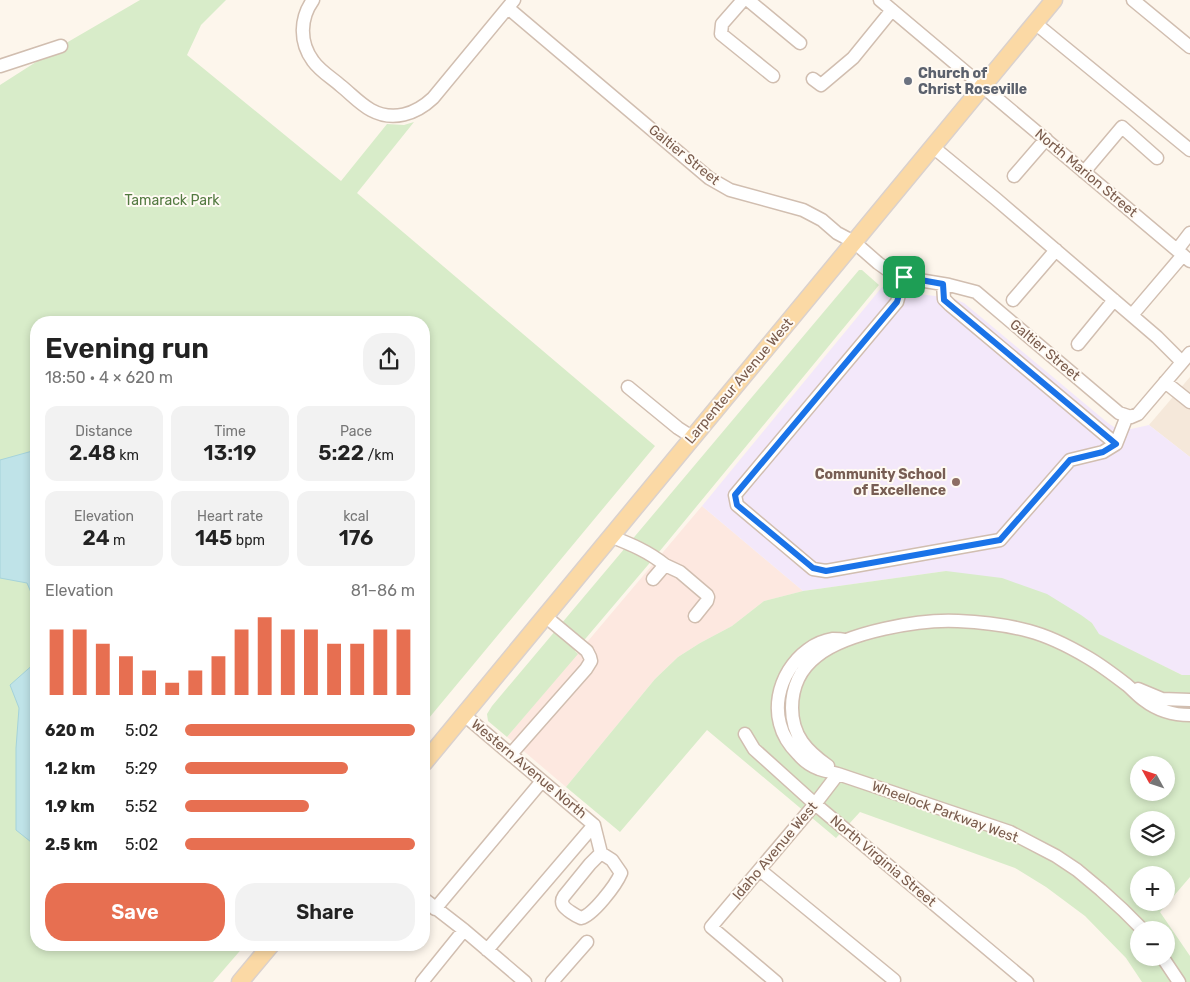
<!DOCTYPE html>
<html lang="en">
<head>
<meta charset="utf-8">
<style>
  body { margin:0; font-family:Rubik,sans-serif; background:#f2f2f2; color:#222; height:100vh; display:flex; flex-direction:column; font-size:19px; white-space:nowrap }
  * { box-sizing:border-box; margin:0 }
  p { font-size:16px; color:#767676 }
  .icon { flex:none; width:28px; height:28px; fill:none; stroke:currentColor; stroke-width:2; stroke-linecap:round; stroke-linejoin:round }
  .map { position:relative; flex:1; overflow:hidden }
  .sheet { position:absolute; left:30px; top:316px; width:400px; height:635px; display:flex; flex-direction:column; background:#fff; border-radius:20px; box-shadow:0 2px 8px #0003 }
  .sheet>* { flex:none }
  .needle { width:32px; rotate:310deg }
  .fabs { position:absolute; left:1130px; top:756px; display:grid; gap:10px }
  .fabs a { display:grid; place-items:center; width:45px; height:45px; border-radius:50%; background:#fff; box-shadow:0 2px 8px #0003; font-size:25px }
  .pin { position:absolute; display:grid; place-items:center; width:42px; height:42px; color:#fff; margin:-21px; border-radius:10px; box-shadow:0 2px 8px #0006 }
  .round { display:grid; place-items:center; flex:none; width:52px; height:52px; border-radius:20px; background:#f2f2f2 }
  .summary { display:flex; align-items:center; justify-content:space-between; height:85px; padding:0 15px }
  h1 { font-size:28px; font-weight:600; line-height:38px }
  .figures { display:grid; grid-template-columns:repeat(3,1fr); gap:8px; height:85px; padding:5px 15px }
  .figures div { display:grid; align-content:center; border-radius:12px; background:#f2f2f2; text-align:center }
  .figures b { font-size:21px; font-weight:600 }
  .figures small { font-size:14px; font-weight:400 }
  .figures p { font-size:14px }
  .chart { height:140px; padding:10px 15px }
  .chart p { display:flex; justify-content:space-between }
  .chart svg { width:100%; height:90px; margin-top:5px; stroke:#e76f51; stroke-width:6 }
  .button { display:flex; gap:10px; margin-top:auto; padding:10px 15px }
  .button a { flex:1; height:58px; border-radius:20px; background:#e76f51; color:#fff; font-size:20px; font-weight:600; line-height:58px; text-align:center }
  .button a+a { background:#f2f2f2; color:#222 }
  ul { padding:0 15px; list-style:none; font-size:16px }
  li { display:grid; grid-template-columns:80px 60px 1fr; align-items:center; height:38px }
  li i { height:12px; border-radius:6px; background:#e76f51 }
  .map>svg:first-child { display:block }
  .residential { fill:#f5e8da }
  .commercial { fill:#fde8e0 }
  .education { fill:#f3e8fa }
  .green { fill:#d8ecc9; fill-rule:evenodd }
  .water { fill:#bfe3e8; stroke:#a5d3da }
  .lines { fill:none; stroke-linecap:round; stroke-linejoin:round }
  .minor-casing { stroke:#d1beb0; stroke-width:15 }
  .major-casing { stroke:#dad1cd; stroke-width:19 }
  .minor { stroke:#fff; stroke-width:12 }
  .major { stroke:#fbd9a5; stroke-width:16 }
  .route-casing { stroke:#fff; stroke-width:10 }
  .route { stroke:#1a73e8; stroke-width:6 }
  .worship-dot { fill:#6b7280; stroke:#fffaf3; stroke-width:2 }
  .education-dot { fill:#8d6e63; stroke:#fffaf3; stroke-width:2 }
  .labels { text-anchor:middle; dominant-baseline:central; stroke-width:4; stroke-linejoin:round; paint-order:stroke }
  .worship-label { font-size:14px; font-weight:bold; fill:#5b616d; stroke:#fffaf3; text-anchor:start }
  .street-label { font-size:14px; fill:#7a5c4d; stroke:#fffaf3 }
  .park-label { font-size:14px; fill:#537a41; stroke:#fffaf3 }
  .education-label { font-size:14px; font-weight:bold; fill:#785e54; stroke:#fffaf3; text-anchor:end }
</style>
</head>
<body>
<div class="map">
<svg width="1190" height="982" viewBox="0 0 1190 982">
  <rect width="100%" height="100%" fill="#fdf6ec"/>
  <path class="residential" d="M1190,377V457L1149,425Z"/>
  <path class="commercial" d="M702,506L803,591L764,601L732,626L700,643L678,657L655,679L566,787L507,737Z"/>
  <path class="education" d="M882,287L892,291L953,298L964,303L1108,423L1114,427L1131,429L1149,425L1190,457V675H1182L1098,634L1092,623L946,571L803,591L702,506Z"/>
  <path class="green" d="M140,0H226L201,25L187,55L341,181L387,124L404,125L414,122L357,193L655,446L424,724V322H36V945H245L213,982H0V85L61,46Z
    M859,270H862L879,285L659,552L575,651L578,654L507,737L488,721L487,714L492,706Z
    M946,571L1002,578L1047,594L1081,615L1092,623L1099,634L1182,675H1190V877L1160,912L1190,956V982H1142L1126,958L1085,916L1046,887L1015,868L860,812L836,838L707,730L620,832L566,787L655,679L678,657L700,643L732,626L764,601L803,591ZM1139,765H1166V792H1139ZM1139,820H1166V848H1139ZM1139,875H1166V902H1139ZM1139,930H1166V958H1139Z"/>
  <path class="water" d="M36,450V604L27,583L0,578V460Z
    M36,662V846L16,830V748L19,708L10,685Z"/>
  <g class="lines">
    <defs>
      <path id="minor" d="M313,0C300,18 299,42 313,61C320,71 332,78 341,86C351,94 360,104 371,110C393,122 416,114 433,98L514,0
        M743,0L722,24L721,34L773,76
        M748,0L800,43
        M880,0L1190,261
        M1133,0L1190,47
        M508,8L709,178L730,190L803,210L822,220L837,233L854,242L878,263L892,273L913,279L949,285L976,292L1119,413L1131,417L1138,414L1190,353
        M1035,23L1190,150
        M0,66L61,46
        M813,79L821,85L853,58L892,10
        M933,147L996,199L1157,337L1182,362
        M1084,172L1122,127L1157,158
        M1014,176L1046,139
        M1177,250L1190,233
        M904,277L897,302L735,495L737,505L813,569L826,571L1000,540L1070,460L1103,452L1116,444L1127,416
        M943,284L944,299L950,305L1116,444
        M1013,300L1056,250
        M1132,315L1183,255
        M1078,344L1114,300
        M1165,382L1190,402
        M628,387L678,428L692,437
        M610,536C630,544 648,551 665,565
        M653,579L665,565L680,572L707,595L708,597L707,601L695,616
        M845,640C841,639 837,639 833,639C796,645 770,688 780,724C783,736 789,745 798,754C803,760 811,766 819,769C825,771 832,772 838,774L1010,832L1056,856L1077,870L1101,890L1123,910L1143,930
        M1138,689L1162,699L1190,700
        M463,714L594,825
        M745,734L754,749L815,804L1027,982
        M511,754L586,669L591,661L590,657L587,651L545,616
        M828,766C807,751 792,736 792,708C792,688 800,669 817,656C847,632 920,619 958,621C980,622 1007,625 1029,631C1048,636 1070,647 1087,657C1101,665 1114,675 1127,685C1133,690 1138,696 1144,700C1157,710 1174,715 1190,715
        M594,825L601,853L590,864L564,896C562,899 561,901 563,905C565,909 576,916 581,918C593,915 616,885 621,873L612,860L601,853
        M760,870L894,980
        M424,899L464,930L525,982
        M435,909L542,781
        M487,950L594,825
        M1163,958L1179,982
        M422,982L464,930
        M552,982L587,942
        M776,982L711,927L815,804L838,774"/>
      <path id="major" d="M424,763L1054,0
        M240,982L271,945"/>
    </defs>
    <use href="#minor" class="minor-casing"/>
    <use href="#major" class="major-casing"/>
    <use href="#minor" class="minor"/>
    <use href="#major" class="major"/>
  </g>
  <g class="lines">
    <defs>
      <path id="route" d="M904,277L943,284L944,300L950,305L1116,444L1103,452L1070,460L1000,540L826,571L813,568L737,505L735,495L897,302Z"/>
    </defs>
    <use href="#route" class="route-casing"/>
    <use href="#route" class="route"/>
  </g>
  <circle class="worship-dot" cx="908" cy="81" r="5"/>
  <circle class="education-dot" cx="956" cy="482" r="5"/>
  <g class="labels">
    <g class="worship-label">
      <text x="918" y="73">Church of<tspan x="918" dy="16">Christ Roseville</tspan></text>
    </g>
    <g class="street-label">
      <text transform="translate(684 155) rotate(39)">Galtier Street</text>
      <text transform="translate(1086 173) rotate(40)">North Marion Street</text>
      <text transform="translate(1045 350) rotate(40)">Galtier Street</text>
      <text transform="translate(739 381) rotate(-50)">Larpenteur Avenue West</text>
      <text transform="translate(529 769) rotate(40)">Western Avenue North</text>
      <text transform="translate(945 812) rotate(20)">Wheelock Parkway West</text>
      <text transform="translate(775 851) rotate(-50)">Idaho Avenue West</text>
      <text transform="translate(883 861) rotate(40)">North Virginia Street</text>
    </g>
    <g class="park-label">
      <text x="172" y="200">Tamarack Park</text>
    </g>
    <g class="education-label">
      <text x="946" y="474">Community School<tspan x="946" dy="16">of Excellence</tspan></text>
    </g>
  </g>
</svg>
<div class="fabs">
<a><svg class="needle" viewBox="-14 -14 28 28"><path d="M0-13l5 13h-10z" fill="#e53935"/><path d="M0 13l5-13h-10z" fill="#767676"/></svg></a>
<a><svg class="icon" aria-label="layers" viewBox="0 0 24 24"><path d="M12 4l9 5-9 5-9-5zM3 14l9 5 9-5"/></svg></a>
<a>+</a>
<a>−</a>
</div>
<div class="pin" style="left:904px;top:277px;background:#1e9e55"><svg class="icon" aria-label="arrive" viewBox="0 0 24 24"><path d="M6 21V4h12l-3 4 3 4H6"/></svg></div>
<section class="sheet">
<div class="summary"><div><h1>Evening run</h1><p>18:50 · 4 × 620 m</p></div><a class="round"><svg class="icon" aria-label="share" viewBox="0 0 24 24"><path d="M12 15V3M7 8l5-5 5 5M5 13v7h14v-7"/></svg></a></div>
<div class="figures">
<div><p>Distance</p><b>2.48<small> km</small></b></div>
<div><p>Time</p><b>13:19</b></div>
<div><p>Pace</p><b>5:22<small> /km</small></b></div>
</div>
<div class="figures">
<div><p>Elevation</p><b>24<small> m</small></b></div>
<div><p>Heart rate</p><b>145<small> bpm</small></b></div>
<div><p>kcal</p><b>176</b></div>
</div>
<div class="chart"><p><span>Elevation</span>81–86 m</p>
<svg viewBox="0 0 160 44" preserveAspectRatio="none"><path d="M5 44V12M15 44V12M25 44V19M35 44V25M45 44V32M55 44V38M65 44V32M75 44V25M85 44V12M95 44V6M105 44V12M115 44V12M125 44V19M135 44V19M145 44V12M155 44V12"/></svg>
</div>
<ul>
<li><b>620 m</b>5:02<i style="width:100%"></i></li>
<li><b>1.2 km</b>5:29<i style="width:71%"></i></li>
<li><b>1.9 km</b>5:52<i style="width:54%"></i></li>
<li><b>2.5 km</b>5:02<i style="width:100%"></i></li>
</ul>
<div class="button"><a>Save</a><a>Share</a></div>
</section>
</div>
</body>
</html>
